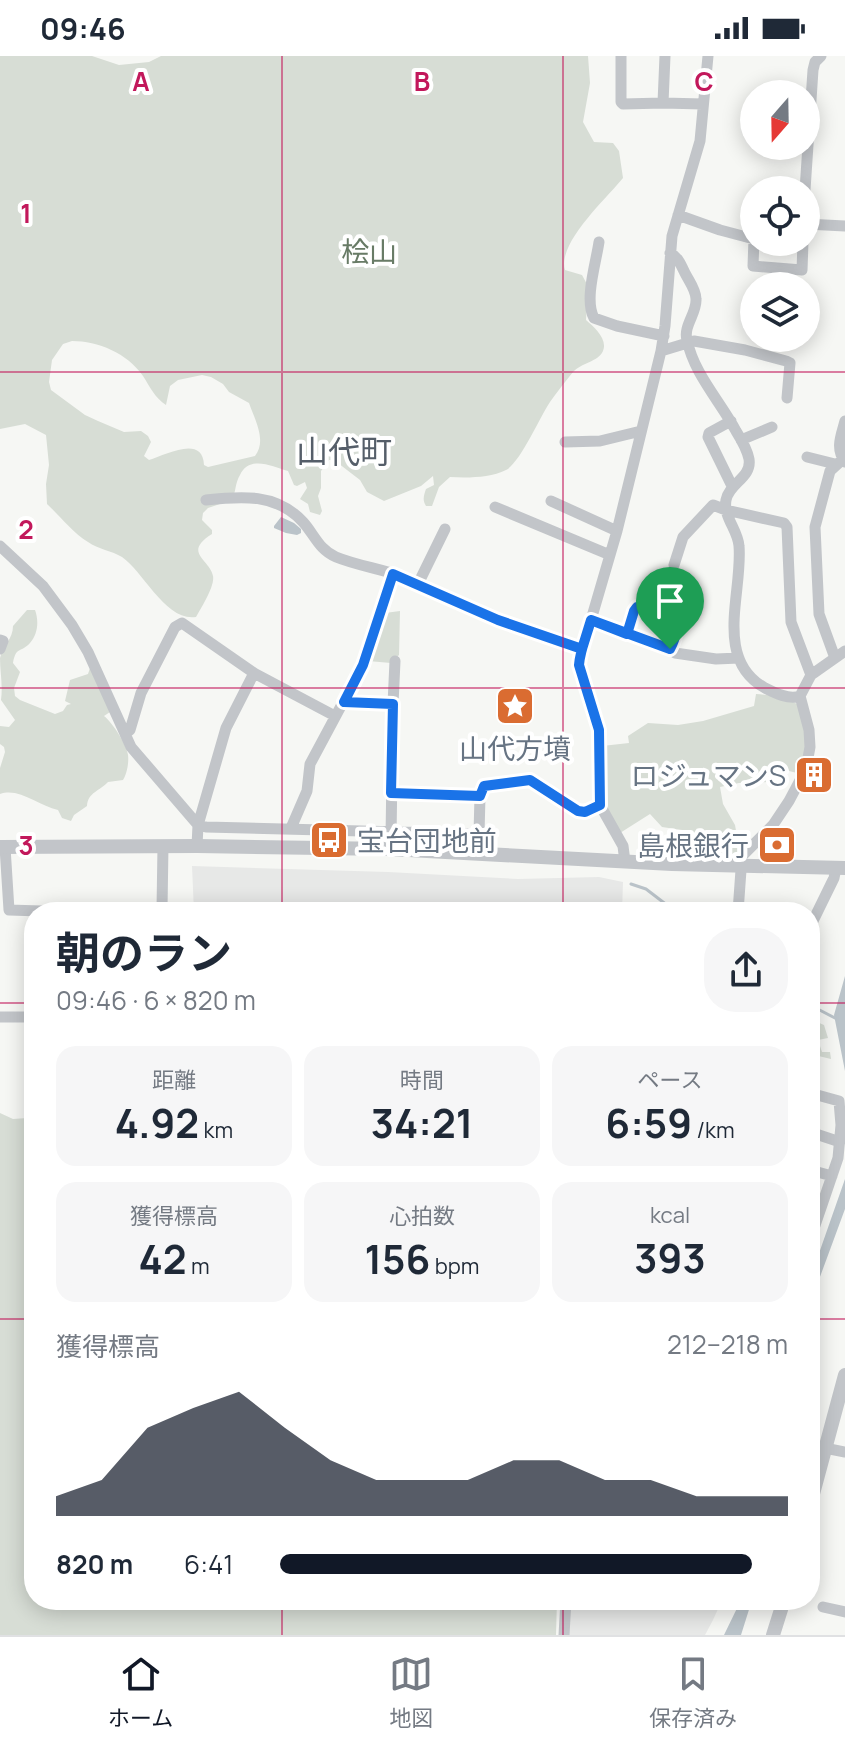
<!DOCTYPE html>
<html lang="ja">
<head>
<meta charset="utf-8">
<style>
  body { margin:0; font-family:Manrope,"Noto Sans JP",sans-serif; background:#f6f6f7; color:#1f2937; height:100vh; display:flex; flex-direction:column; font-size:30px; white-space:nowrap }
  * { box-sizing:border-box; margin:0 }
  p { font-size:26px; color:#747a83 }
  .icon { flex:none; width:44px; height:44px; fill:none; stroke:currentColor; stroke-width:2; stroke-linecap:round; stroke-linejoin:round }
  .map { position:relative; flex:1; overflow:hidden }
  .drawer { position:absolute; left:24px; top:846px; width:796px; height:708px; display:flex; flex-direction:column; background:#fff; border-radius:32px; box-shadow:0 4px 20px #0003 }
  .drawer>* { flex:none }
  .needle { width:52px; rotate:200deg }
  .buttons { position:absolute; left:740px; top:24px; display:grid; gap:16px }
  .buttons a { display:grid; place-items:center; width:80px; height:80px; border-radius:50%; background:#fff; box-shadow:0 4px 20px #0003; font-size:40px }
  .pin { position:absolute; display:grid; place-items:center; width:68px; height:68px; color:#fff; margin:-82px -34px; border-radius:50% 50% 50% 0; rotate:-45deg; box-shadow:0 0 8px #0007 }
  .pin .icon { rotate:45deg }
  .round { display:grid; place-items:center; flex:none; width:84px; height:84px; border-radius:32px; background:#f6f6f7 }
  .overview { display:flex; align-items:center; justify-content:space-between; height:136px; padding:0 32px }
  h1 { font-size:44px; font-weight:700; line-height:60px }
  .figures { display:grid; grid-template-columns:repeat(3,1fr); gap:12px; height:136px; padding:8px 32px }
  .figures div { display:grid; align-content:center; border-radius:20px; background:#f6f6f7; text-align:center }
  .figures b { font-size:40px; font-weight:700 }
  .figures small { font-size:22px; font-weight:400 }
  .figures p { font-size:22px }
  .chart { height:224px; padding:16px 32px }
  .chart p { display:flex; justify-content:space-between }
  .chart svg { width:100%; height:144px; margin-top:8px; fill:#111827; opacity:.7 }
  ul { padding:0 32px; list-style:none; font-size:26px }
  li { display:grid; grid-template-columns:128px 96px 1fr; align-items:center; height:60px }
  li i { height:20px; border-radius:10px; background:#111827 }
  .status { display:flex; justify-content:space-between; align-items:center; height:56px; padding:0 40px; background:#fff; direction:ltr }
  .status svg { height:22px; fill:currentColor }
  .tabs { display:flex; justify-content:space-around; align-items:center; height:112px; border-top:2px solid #e0e1e3; background:#fff; font-size:22px; color:#747a83 }
  .tabs a { display:grid; justify-items:center; gap:4px }
  .tabs .on { color:#111827 }
  .map>svg:first-child { display:block }
  .built { fill:#e7e8e7 }
  .green { fill:#d7ddd5; fill-rule:evenodd }
  .water { fill:#bac3c9 }
  .lines { fill:none; stroke-linecap:round; stroke-linejoin:round }
  .stream { stroke:#bac3c9; stroke-width:3 }
  .minor { stroke:#c2c5c9; stroke-width:11 }
  .tertiary { stroke:#c2c5c9; stroke-width:14 }
  .route-casing { stroke:#fff; stroke-width:16 }
  .route { stroke:#1a73e8; stroke-width:10 }
  .grid { fill:none; stroke:#c2185b; stroke-width:2; stroke-opacity:0.55 }
  .labels { text-anchor:middle; dominant-baseline:central; stroke-width:8; stroke-linejoin:round; paint-order:stroke }
  .park-label { font-size:28px; fill:#687b66; stroke:#fff }
  .poi-label { font-size:28px; fill:#677483; stroke:#fff; text-anchor:end }
  .quarter-label { font-size:32px; fill:#555e69; stroke:#fff }
  .grid-label { font-size:26px; text-anchor:middle; font-weight:bold; fill:#c2185b; stroke:#fff; stroke-width:8; stroke-linejoin:round; paint-order:stroke }
</style>
</head>
<body>
<div class="status"><b>09:46</b><svg viewBox="0 0 49 12"><path d="M0 12V9h3v3zM5 12V6h3v6zM10 12V3h3v9zM15 12V0h3v12zM26 1h20v11H26zM47 4h2v5h-2z"/></svg></div>
<div class="map">
<svg width="845" height="1579" viewBox="0 0 845 1579">
  <rect width="100%" height="100%" fill="#f6f7f4"/>
  <path class="built" d="M192,810L388,816L518,823L599,821L623,826L622,856H194Z
    M570,1544H722L713,1564L705,1579H568Z"/>
  <path class="green" d="M0,0H92L119,9L149,6L161,0H588L590,27L583,66L594,86L613,87L619,95L623,122C607,142 557,187 565,214L582,219L588,230L586,264C594,271 608,283 603,295C598,306 581,307 573,316C565,326 557,336 550,346C540,361 520,407 506,414C490,422 467,422 450,421L439,431L432,450H426C422,444 424,439 426,433L434,429L433,420L421,430L384,445L367,436L360,424L334,404H329L321,415V432L318,440L322,455L320,459L310,456L308,448L300,443L307,432L305,426L297,430L294,429L288,415C272,410 249,399 240,419C235,427 236,436 232,444L208,452L203,457L202,464L212,474V478C182,497 210,503 213,520C215,530 201,552 196,561C166,566 143,515 122,501C112,495 98,493 88,486C73,477 60,460 47,448L46,428L49,409L46,379L25,368L0,373ZM72,285C98,285 127,297 143,320C150,331 155,342 166,349L170,330L178,324L202,319L211,321L223,328L229,336L249,347C255,364 267,385 255,400L208,411L204,409C203,378 165,399 149,404L144,400L151,386L148,380L141,375L124,376L98,365L85,359L51,334L49,326L52,304L63,288Z
    M27,554H35C39,565 38,578 30,587C21,597 16,590 13,607L20,616L14,632L15,640L20,644L55,658L63,655L67,649L71,648L65,645L70,624L88,618L90,612L110,656L104,660C112,666 127,689 128,699C129,706 127,718 123,724L108,726C100,735 88,736 87,750L74,759L71,765L62,762L58,754C39,750 19,731 0,738V712L5,696L4,691L0,688V670L9,671L15,664L1,644C3,629 0,616 0,602C3,589 13,583 13,570Z
    M400,555L399,599L391,607L368,605L385,557Z
    M756,638C771,639 786,641 799,649C806,677 810,690 801,718L769,710L770,726L739,727L720,731L723,748L735,769L737,780L745,793L741,799L683,797L682,774L662,771L650,758L620,777L602,746V690L629,687L628,680L648,667L678,669L703,665L754,650Z
    M810,963L824,969L828,982L818,984L822,996H830L831,1003L810,998Z
    M34,1054V1164C29,1173 29,1181 34,1190V1544H557L556,1579H0V1057L13,1063L27,1062Z"/>
  <path class="water" d="M281,461L294,467L301,473V477L297,479L286,477L274,472V470Z
    M845,920V1015L834,959Z
    M845,1123V1153L810,1248V1223Z
    M741,1544H752L741,1579H724Z"/>
  <g class="lines">
    <path class="stream" d="M631,828L646,833L676,856
      M810,949L835,962"/>
    <path class="minor" d="M621,0V46L623,48L663,47
      M665,0L663,47L703,48
      M805,134L813,14L815,6L821,0
      M678,159L720,174L754,183L753,210L802,214L803,186
      M806,168L845,170
      M599,186C596,207 584,244 594,262L617,270L664,280
      M670,197C678,201 680,207 684,215C688,224 696,233 696,243C697,257 683,270 687,284C694,318 720,345 736,375C741,383 747,393 749,403C752,422 729,427 726,444C723,461 738,474 739,490C743,536 713,603 765,632C775,637 789,644 800,640
      M661,295L694,285L745,294L786,305L790,307L787,342
      M731,365L709,377L708,381L732,430
      M845,365C841,380 835,392 845,406
      M741,384L772,371
      M565,386L600,385L641,375
      M807,401L835,408
      M206,444C241,440 277,437 303,466C314,478 319,494 336,501C358,510 383,513 406,522C436,535 465,550 495,563C523,575 553,584 582,593
      M551,445L617,475
      M495,451L610,499
      M0,490L43,530L72,569L88,596L131,691L198,769L206,771L479,778L478,796
      M674,509L683,481L713,449L726,454L784,467L787,471L791,566L811,619
      M418,528L445,473
      M591,564L670,593L675,597L716,603L739,602
      M627,578L634,555L637,551C662,557 687,561 670,593
      M0,584L3,585L0,593
      M835,602L819,558L815,471L830,415L843,403
      M344,646L393,648L391,782
      M393,648L395,605
      M125,678L130,674L141,637L175,571L182,567L254,617L335,660
      M391,737L480,740L479,778
      M480,740L484,730L530,724L578,755L585,756L600,749
      M291,772L307,735L310,708L363,609L393,518
      M197,790L198,769L226,672L254,617
      M5,791L9,854L73,856
      M625,806L623,790L600,749L599,674L580,618L579,605L617,475L661,295L665,270L672,180L700,85L708,0
      M159,856L162,853L163,790
      M655,856V852
      M738,856L742,800L773,769L789,745L806,713L810,691L809,674L800,640L811,619L845,595
      M810,871L834,822L836,812
      M0,961H34
      M810,1037L839,1045L841,1069L838,1102L810,1184
      M810,1076L840,1086
      M810,1114L832,1120
      M810,1389L845,1396
      M823,1551L845,1556
      M564,1579L566,1544"/>
    <path class="tertiary" d="M0,791L197,790L390,793L672,808L845,812
      M810,1449L845,1319
      M773,1579L784,1544"/>
  </g>
  <g class="lines">
    <defs>
      <path id="route" d="M670,593L591,564L582,593L498,564L393,518L363,609L344,646L393,648L391,737L480,740L484,730L530,724L578,755L585,756L600,749L599,674L579,609C580,594 587,579 591,564L627,578L634,555L637,551C662,556 687,562 670,593"/>
    </defs>
    <use href="#route" class="route-casing"/>
    <use href="#route" class="route"/>
  </g>
  <path class="grid" d="M282,0V856M563,0V856M0,316H845M0,632H845M0,947H34M810,947H845M0,1263H34M810,1263H845M282,1544V1579M563,1544V1579"/>
  <defs>
    <symbol id="sight-square" viewBox="-11 -11 22 22"><rect x="-9" y="-9" width="18" height="18" rx="4" fill="#da6c31" stroke="#fff"/><path d="M0-6L1.8-2.2L6-1.7L2.9 1.2L3.7 5.4L0 3.3L-3.7 5.4L-2.9 1.2L-6-1.7L-1.8-2.2Z" fill="#fff"/></symbol>
    <symbol id="building-square" viewBox="-11 -11 22 22"><rect x="-9" y="-9" width="18" height="18" rx="4" fill="#da6c31" stroke="#fff"/><path d="M-4-6H4V6H1V3H-1V6H-4ZM-2.5-4.3h1.7v1.8h-1.7ZM.8-4.3h1.7v1.8H.8ZM-2.5-1h1.7V.8h-1.7ZM.8-1h1.7V.8H.8Z" fill="#fff"/></symbol>
    <symbol id="bus-square" viewBox="-11 -11 22 22"><rect x="-9" y="-9" width="18" height="18" rx="4" fill="#da6c31" stroke="#fff"/><path d="M-5-6H5V4H4V6H2V4H-2V6H-4V4H-5ZM-3.5-4V0h7V-4ZM-3.5 1.2v1.5H-2V1.2ZM2 1.2v1.5H3.5V1.2Z" fill="#fff"/></symbol>
    <symbol id="bank-square" viewBox="-11 -11 22 22"><rect x="-9" y="-9" width="18" height="18" rx="4" fill="#da6c31" stroke="#fff"/><path d="M-6-4H6V4H-6ZM0-2.3a2.3 2.3 0 1 0 0 4.6a2.3 2.3 0 1 0 0-4.6Z" fill="#fff"/></symbol>
  </defs>
  <g fill-rule="evenodd">
    <use href="#sight-square" x="493" y="628" width="44" height="44"/>
    <use href="#building-square" x="792" y="697" width="44" height="44"/>
    <use href="#bus-square" x="307" y="762" width="44" height="44"/>
    <use href="#bank-square" x="755" y="767" width="44" height="44"/>
  </g>
  <g class="labels">
    <g class="park-label">
      <text x="369" y="195">桧山</text>
    </g>
    <g class="poi-label">
      <text x="515" y="692" text-anchor="middle">山代方墳</text>
      <text x="786" y="719">ロジュマンS</text>
      <text x="357" y="784" text-anchor="start">宝台団地前</text>
      <text x="749" y="789">島根銀行</text>
    </g>
    <g class="quarter-label">
      <text x="344" y="395">山代町</text>
    </g>
  </g>
  <g class="grid-label">
    <text x="141" y="35">A</text>
    <text x="422" y="35">B</text>
    <text x="704" y="35">C</text>
    <text x="26" y="167">1</text>
    <text x="26" y="483">2</text>
    <text x="26" y="799">3</text>
  </g>
</svg>
<div class="buttons">
<a><svg class="needle" viewBox="-14 -14 28 28"><path d="M0-13l5 13h-10z" fill="#e53935"/><path d="M0 13l5-13h-10z" fill="#747a83"/></svg></a>
<a><svg class="icon" aria-label="locate" viewBox="0 0 24 24"><circle cx="12" cy="12" r="6"/><path d="M12 2v4M12 18v4M2 12h4M18 12h4"/></svg></a>
<a><svg class="icon" aria-label="layers" viewBox="0 0 24 24"><path d="M12 4l9 5-9 5-9-5zM3 14l9 5 9-5"/></svg></a>
</div>
<div class="pin" style="left:670px;top:593px;background:#1e9e55"><svg class="icon" aria-label="arrive" viewBox="0 0 24 24"><path d="M6 21V4h12l-3 4 3 4H6"/></svg></div>
<section class="drawer">
<div class="overview"><div><h1>朝のラン</h1><p>09:46 · 6 × 820 m</p></div><a class="round"><svg class="icon" aria-label="share" viewBox="0 0 24 24"><path d="M12 15V3M7 8l5-5 5 5M5 13v7h14v-7"/></svg></a></div>
<div class="figures">
<div><p>距離</p><b>4.92<small> km</small></b></div>
<div><p>時間</p><b>34:21</b></div>
<div><p>ペース</p><b>6:59<small> /km</small></b></div>
</div>
<div class="figures">
<div><p>獲得標高</p><b>42<small> m</small></b></div>
<div><p>心拍数</p><b>156<small> bpm</small></b></div>
<div><p>kcal</p><b>393</b></div>
</div>
<div class="chart"><p><span>獲得標高</span>212–218 m</p>
<svg viewBox="0 0 160 44" preserveAspectRatio="none"><path d="M0 44V38L10 33L20 17L30 11L40 6L50 17L60 27L70 33L80 33L90 33L100 27L110 27L120 33L130 33L140 38L150 38L160 38V44z"/></svg>
</div>
<ul>
<li><b>820 m</b>6:41<i style="width:93%"></i></li>
</ul>
</section>
</div>
<nav class="tabs">
<a class="on"><svg class="icon" aria-label="home" viewBox="0 0 24 24"><path d="M3 11l9-7 9 7M6 9v11h12V9"/></svg>ホーム</a>
<a><svg class="icon" aria-label="map" viewBox="0 0 24 24"><path d="M3 6l6-2 6 2 6-2v14l-6 2-6-2-6 2zM9 4v14M15 6v14"/></svg>地図</a>
<a><svg class="icon" aria-label="saved" viewBox="0 0 24 24"><path d="M7 4h10v16l-5-4-5 4z"/></svg>保存済み</a>
</nav>
</body>
</html>
